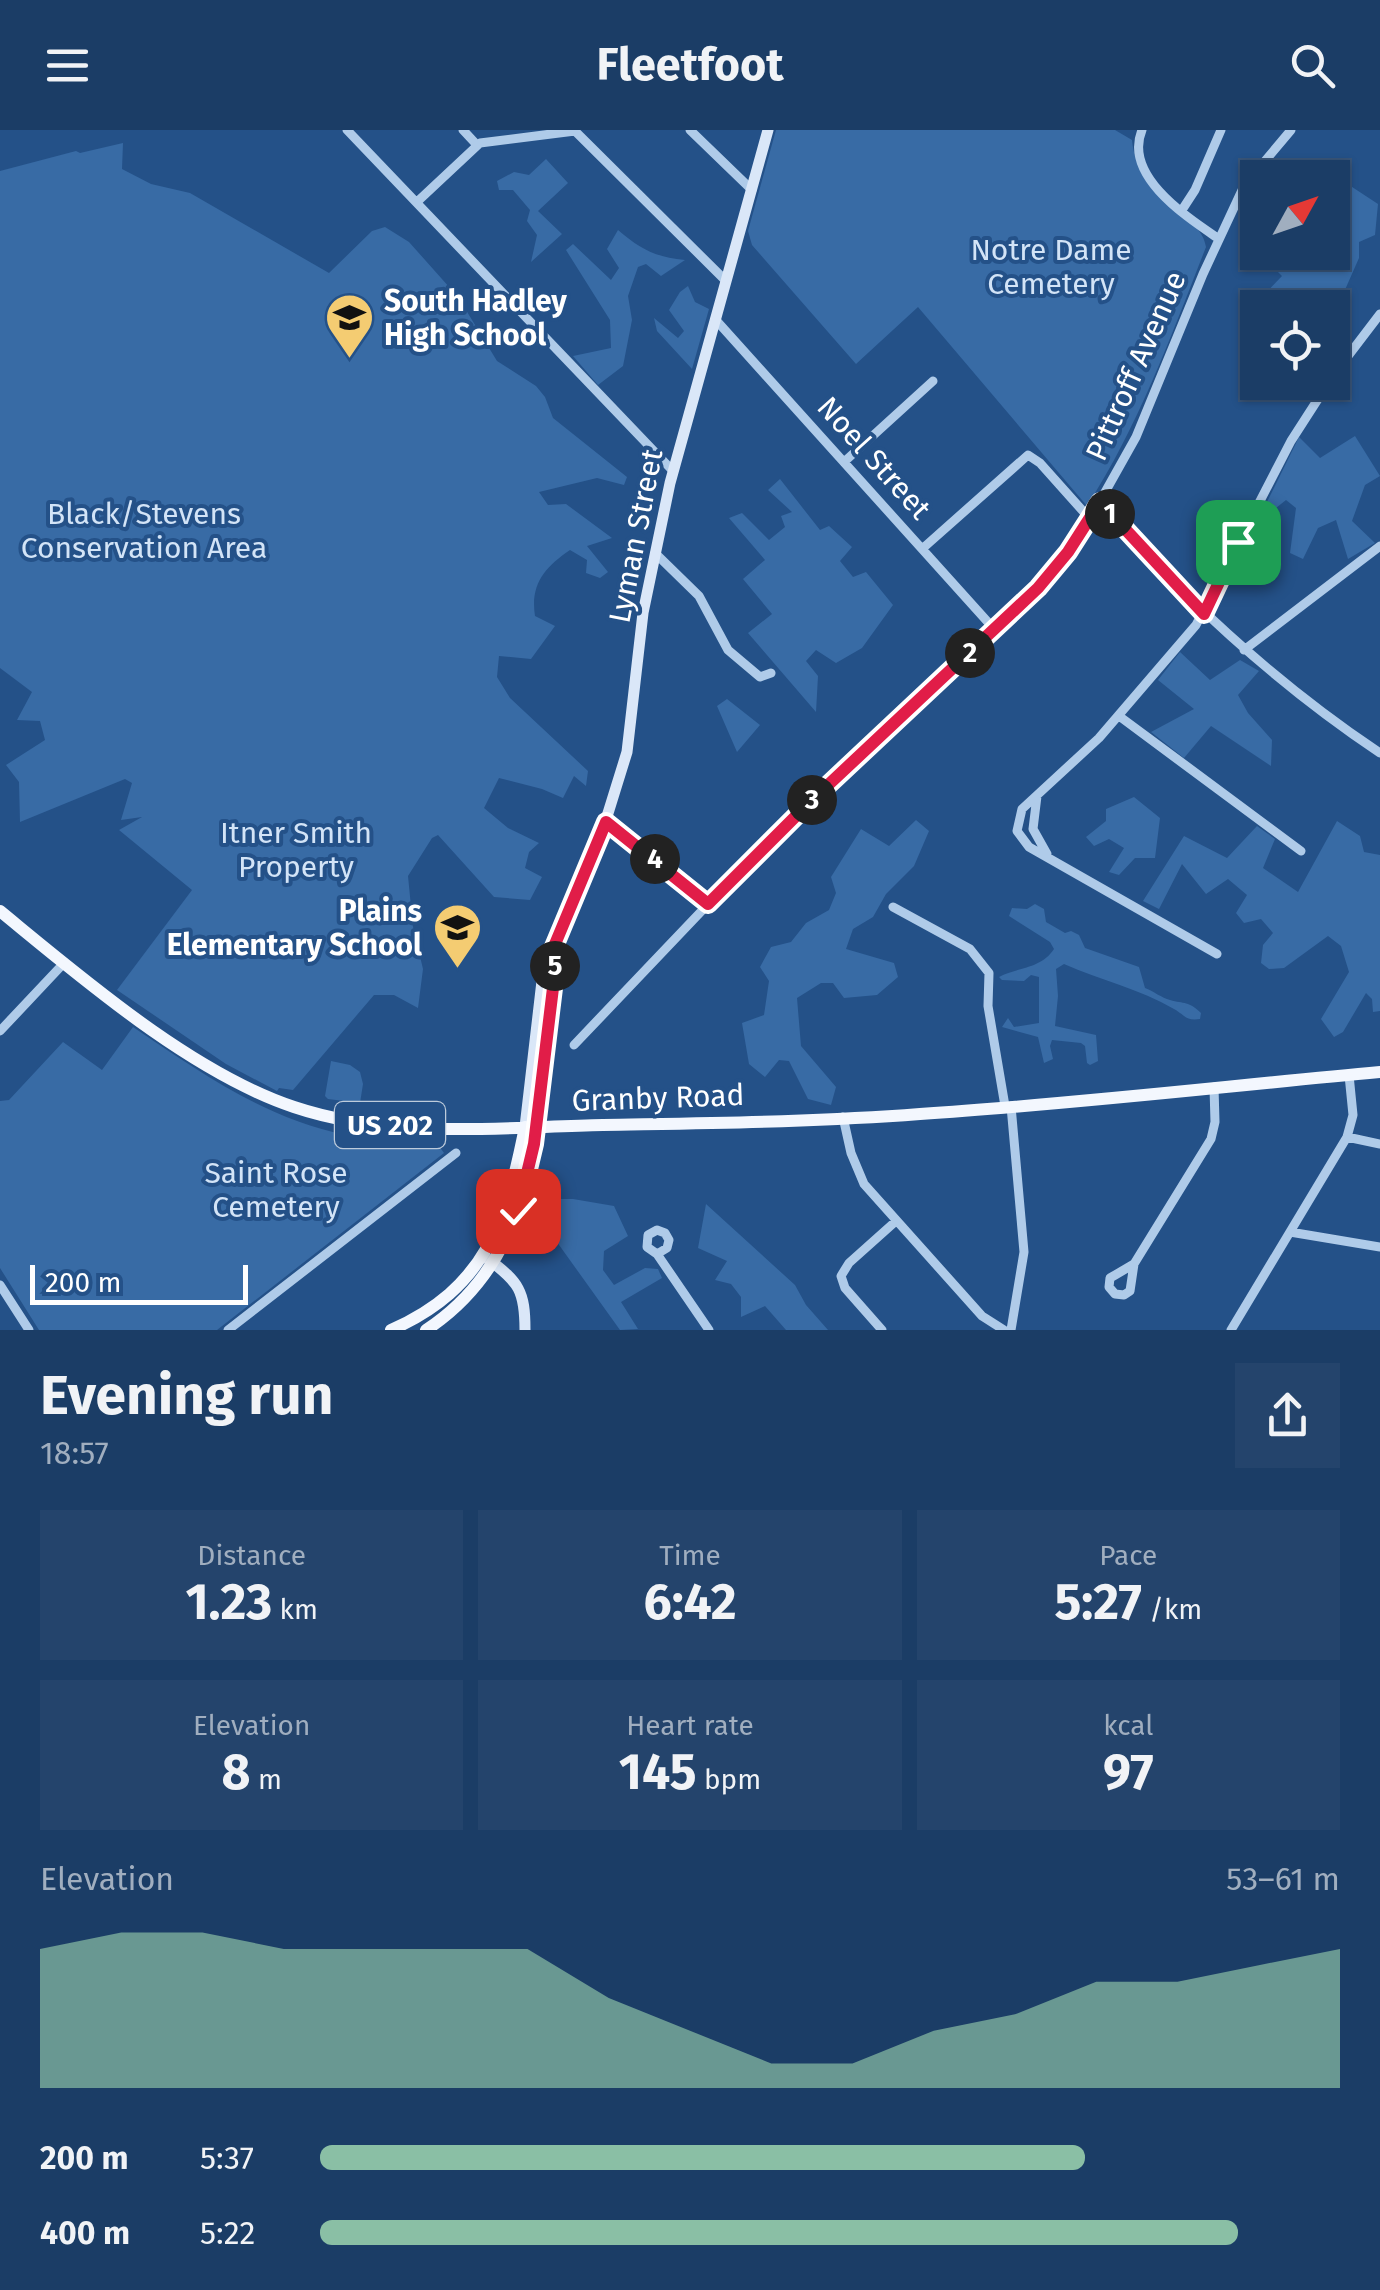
<!DOCTYPE html>
<html lang="en">
<head>
<meta charset="utf-8">
<style>
  body { margin:0; font-family:"Fira Sans",sans-serif; background:#24446c; color:#f1f3f6; height:100vh; display:flex; flex-direction:column; font-size:38px; white-space:nowrap }
  * { box-sizing:border-box; margin:0 }
  p { font-size:32px; color:#a0aebf }
  .icon { flex:none; width:55px; height:55px; fill:none; stroke:currentColor; stroke-width:2; stroke-linecap:round; stroke-linejoin:round }
  .map { position:relative; height:1200px; overflow:hidden }
  .drawer { display:flex; flex-direction:column; background:#1b3d66; flex:1 }
  .drawer>* { flex:none }
  .needle { width:65px; rotate:50deg }
  .fabs { position:absolute; left:1240px; top:30px; display:grid; gap:20px }
  .fabs a { display:grid; place-items:center; width:110px; height:110px; border-radius:0px; background:#1b3d66; box-shadow:0 2px 8px #0004,0 0 0 2px #39567a; font-size:50px }
  .scale { position:absolute; left:30px; bottom:25px; width:218px; box-sizing:border-box; padding-left:10px; border:5px solid #fff; border-top:0; font-size:28px; line-height:35px; white-space:nowrap; color:#fff; -webkit-text-stroke:8px #245188; paint-order:stroke }
  .pin { position:absolute; display:grid; place-items:center; width:85px; height:85px; color:#fff; margin:-42px; border-radius:20px; box-shadow:0 5px 15px #0006 }
  .km { position:absolute; width:50px; height:50px; margin:-25px; border-radius:50%; background:#222; color:#fff; font-size:28px; line-height:50px; text-align:center }
  .round { display:grid; place-items:center; flex:none; width:105px; height:105px; border-radius:0px; background:#24446c }
  .overview { display:flex; align-items:center; justify-content:space-between; height:170px; padding:0 40px }
  h1 { font-size:55px; font-weight:700; line-height:75px }
  .stats { display:grid; grid-template-columns:repeat(3,1fr); gap:15px; height:170px; padding:10px 40px }
  .stats div { display:grid; align-content:center; border-radius:0px; background:#24446c; text-align:center }
  .stats b { font-size:50px; font-weight:700 }
  .stats small { font-size:28px; font-weight:400 }
  .stats p { font-size:28px }
  .chart { height:280px; padding:20px 40px }
  .chart p { display:flex; justify-content:space-between }
  .chart svg { width:100%; height:180px; margin-top:10px; fill:#8abfa5; opacity:.7 }
  ul { padding:0 40px; list-style:none; font-size:32px }
  li { display:grid; grid-template-columns:160px 120px 1fr; align-items:center; height:75px }
  li i { height:25px; border-radius:12px; background:#8abfa5 }
  header { display:flex; justify-content:space-between; align-items:center; height:130px; padding:0 40px; background:#1b3d66; font-size:45px; font-weight:700 }
  .map>svg:first-child { display:block }
  .green { fill:#386ba5 }
  .lines { fill:none; stroke-linecap:round; stroke-linejoin:round }
  .minor { stroke:#afcbe9; stroke-width:9 }
  .secondary { stroke:#dae7f8; stroke-width:11 }
  .primary { stroke:#f3f7fe; stroke-width:12 }
  .route-casing { stroke:#fff; stroke-width:20 }
  .route { stroke:#e11d48; stroke-width:12 }
  .labels { text-anchor:middle; dominant-baseline:central; stroke-width:8; stroke-linejoin:round; paint-order:stroke }
  .shield { fill:#245188; stroke:#bdcbdb; stroke-width:2.5 }
  .shield-label { font-size:28px; font-weight:bold; fill:#fff }
  .park-label { font-size:30px; fill:#d3e4f7; stroke:#245188 }
  .poi-label { font-size:30px; font-weight:bold; fill:#fff; stroke:#245188; text-anchor:start }
  .street-label { font-size:30px; fill:#fff; stroke:#245188 }
</style>
</head>
<body>
<header><svg class="icon" aria-label="menu" viewBox="0 0 24 24"><path d="M4 6h16M4 12h16M4 18h16"/></svg>Fleetfoot<svg class="icon" aria-label="search" viewBox="0 0 24 24"><circle cx="10" cy="10" r="6"/><path d="M15 15l6 6"/></svg></header>
<div class="map">
<svg width="1380" height="1200" viewBox="0 0 1380 1200">
  <rect width="100%" height="100%" fill="#245188"/>
  <path class="green" d="M776,0H1115L1132,10C1138,73 1202,82 1206,117C1171,206 1139,295 1087,376L918,177L856,234L752,115L748,101Z
    M123,13L122,39L151,54L190,63L329,143L372,101L385,97L409,112L458,167L497,231L536,256L545,267L553,288L627,347L624,355L597,348L539,362L548,375L566,374L612,408L587,416L608,442L600,448L586,443L587,430L570,420C545,437 530,454 535,486L555,496L531,529L499,526L497,547L510,568L588,641L586,656L574,646L563,668L542,659L499,648L484,678L508,698L539,713L529,722L525,738L542,747L530,770L494,767L438,705L432,708L408,746L413,797L423,839L418,878L394,865H374L293,960L279,958L277,961L226,934L117,860L192,760L119,700L142,687L121,690L132,653L125,649L20,692L19,652L6,635L45,610L40,591L17,590L32,562L0,538V41L76,21L80,23Z
    M546,29L568,53L538,81L562,104L531,132L537,105L527,91L530,80L513,60H499L497,51L514,42L529,45Z
    M1346,53L1378,74L1375,105L1359,112V128L1333,187L1332,178L1277,177L1262,167L1282,146L1273,137L1291,123L1332,122L1333,64Z
    M618,100C640,119 655,127 685,130L661,146L646,134L638,137L628,166L632,190L623,236L598,255L573,226L611,218L610,190L566,120L573,114L611,150L619,138L607,119Z
    M688,156L695,172L709,179L692,239L657,201L654,188L678,208L684,201L669,180L680,162Z
    M1355,306L1380,346L1365,355L1352,391L1375,413L1348,429L1336,390L1318,398L1303,429L1290,423L1296,378L1286,370L1276,378L1267,372L1299,307L1320,328Z
    M780,349L820,400L829,396L852,417L840,431L853,447L866,442L893,475L862,518L836,533L816,520L806,531L818,546L816,582L748,503L772,484L743,449L765,430L729,388L742,383L769,410L785,397L781,386L792,382L768,360Z
    M1180,522L1210,550L1240,530L1259,541L1238,565L1248,583L1272,610L1271,636L1211,596L1184,628L1151,602L1194,579L1158,550Z
    M727,569L760,595L737,622L717,576Z
    M1134,667L1160,688L1155,728H1135L1119,745L1109,742L1124,718L1109,709L1094,716L1086,707L1106,691V679Z
    M916,690L929,701L914,736L886,764L873,787L853,799L846,819L894,833L898,847L877,865L844,868L833,853H821L797,868L801,916L836,957L831,975L808,969L789,931L779,930L765,947L749,934L742,893L764,885L769,851L760,837L771,817L791,812L806,793L829,780L836,763L831,747L861,699L889,716Z
    M1337,691L1360,706L1364,722L1380,725V881L1373,882L1372,869L1366,863L1343,902L1334,907L1321,889L1349,842L1341,816L1328,806L1284,838L1269,839L1261,833L1263,815L1273,803L1261,789L1244,793L1236,783L1247,765L1228,749L1206,764L1182,734L1159,779L1143,771L1184,706L1227,728L1257,696L1275,709L1263,738L1298,762Z
    M1035,774L1044,779L1046,792L1065,803L1071,801L1079,805L1085,818L1139,837L1145,858C1153,861 1162,868 1170,870C1184,874 1189,871 1201,883L1200,889C1185,891 1185,885 1174,879C1140,859 1100,850 1064,834L1056,839L1058,866L1055,896L1096,905L1098,931L1090,935L1087,933L1085,916L1081,913L1052,910L1050,916L1053,929L1044,933L1038,907L1002,897L1008,888L1014,897L1039,893V847L1031,845L1024,851L1002,850L999,847C1018,837 1041,839 1054,819L1050,812L1009,786L1012,778L1027,779Z
    M133,897C200,942 265,989 346,1005C377,1011 408,1012 439,1016L444,1023L217,1200H39L0,1138V971L9,970L63,912L102,940Z
    M331,931L350,935L360,942L363,954L360,973L328,969L325,966Z
    M542,1069H573L614,1076L628,1106L604,1121L603,1140L614,1155L645,1138L658,1139L662,1148L621,1172L638,1199L620,1200L539,1087Z
    M706,1074L795,1155L806,1175L828,1200H786L765,1176L741,1187V1167L731,1154L715,1150L727,1131L698,1118Z"/>
  <g class="lines">
    <path class="minor" d="M347,0L673,341
      M463,0L477,15
      M574,0L725,150
      M690,0L752,60
      M1142,0C1123,46 1187,87 1219,109
      M418,71L480,13L575,1
      M1182,80L1195,60L1221,0
      M715,189L995,500
      M1332,247L1380,184
      M844,332L933,251
      M1099,372C1183,468 1274,552 1380,623
      M922,419L1028,325L1040,333L1090,389
      M655,423L699,466L728,520L760,547L771,543
      M1244,520L1380,416
      M1119,586L1301,721
      M1037,666L1033,699L1047,724
      M606,692L707,774
      M893,777L970,819L989,843L988,876L1005,976
      M1217,824L1029,717L1017,701L1022,679L1099,608L1196,495L1291,311L1329,252
      M0,901L64,833
      M574,915L753,727L995,500L1062,431L1090,389L1136,307L1203,144L1244,56L1291,0
      M1011,976L1024,1122L1011,1200
      M843,987L851,1023L864,1054L982,1186L1004,1200
      M1347,1007L1380,1014
      M1290,1102L1380,1117
      M657,1124L667,1118L669,1110L665,1103L657,1100L648,1105L647,1117L657,1124L709,1200
      M1134,1134L1211,1009L1215,992L1214,957
      M1134,1134L1130,1161L1124,1165L1115,1164L1109,1157L1110,1148Z
      M0,1155L29,1200
      M228,1200L456,1023
      M882,1200L845,1158L841,1146L849,1133L896,1091
      M1231,1200L1347,1007L1353,985L1349,945"/>
    <path class="secondary" d="M535,996L553,859V819
      M525,997L544,834L557,811L600,709L627,622L643,483L670,353L768,0
      M488,1129C519,1152 525,1161 525,1200"/>
    <path class="primary" d="M0,781C83,849 192,943 294,977C392,1010 502,997 603,995C708,993 815,992 920,984C1074,974 1227,956 1380,942
      M391,1200C486,1158 506,1092 525,997
      M426,1200C495,1155 530,1077 535,996"/>
  </g>
  <g class="lines">
    <defs>
      <path id="route" d="M518,1081L534,1014L553,858V819L606,692L708,774L810,672L1038,458L1068,422L1100,372L1204,484L1238,412"/>
    </defs>
    <use href="#route" class="route-casing"/>
    <use href="#route" class="route"/>
  </g>
  <defs>
    <symbol id="school-pin" viewBox="-11 -11 22 30"><path d="M0 17L-7.5 6A9.5 9.5 0 1 1 7.5 6Z" fill="#f4cc72" stroke="#245188"/><path d="M0-5L7-2L0 1L-7-2ZM-4 1L0 2.5L4 1V4Q0 6-4 4Z" fill="#111"/></symbol>
  </defs>
  <g fill-rule="evenodd">
    <use href="#school-pin" x="322" y="160" width="55" height="75"/>
    <use href="#school-pin" x="430" y="770" width="55" height="75"/>
  </g>
  <g class="labels">
    <rect class="shield" x="335" y="972" width="110" height="46" rx="8"/>
    <g class="shield-label">
      <text x="390" y="995">US 202</text>
    </g>
    <g class="park-label">
      <text x="1051" y="120">Notre Dame<tspan x="1051" dy="34">Cemetery</tspan></text>
      <text x="144" y="384">Black/Stevens<tspan x="144" dy="34">Conservation Area</tspan></text>
      <text x="296" y="703">Itner Smith<tspan x="296" dy="34">Property</tspan></text>
      <text x="276" y="1043">Saint Rose<tspan x="276" dy="34">Cemetery</tspan></text>
    </g>
    <g class="poi-label">
      <text x="384" y="171">South Hadley<tspan x="384" dy="34">High School</tspan></text>
      <text x="422" y="781" text-anchor="end">Plains<tspan x="422" dy="34">Elementary School</tspan></text>
    </g>
    <g class="street-label">
      <text transform="translate(1136 236) rotate(-66)">Pittroff Avenue</text>
      <text transform="translate(874 328) rotate(48)">Noel Street</text>
      <text transform="translate(636 406) rotate(-79)">Lyman Street</text>
      <text transform="translate(658 968) rotate(-2)">Granby Road</text>
    </g>
  </g>
</svg>
<div class="fabs">
<a><svg class="needle" viewBox="-14 -14 28 28"><path d="M0-13l5 13h-10z" fill="#e53935"/><path d="M0 13l5-13h-10z" fill="#a0aebf"/></svg></a>
<a><svg class="icon" aria-label="locate" viewBox="0 0 24 24"><circle cx="12" cy="12" r="6"/><path d="M12 2v4M12 18v4M2 12h4M18 12h4"/></svg></a>
</div>
<div class="scale">200 m</div>
<div class="pin" style="left:1238px;top:412px;background:#1e9e55"><svg class="icon" aria-label="arrive" viewBox="0 0 24 24"><path d="M6 21V4h12l-3 4 3 4H6"/></svg></div>
<div class="pin" style="left:518px;top:1081px;background:#d93025"><svg class="icon" aria-label="check" viewBox="0 0 24 24"><path d="M5 12l5 5 9-10"/></svg></div>
<b class="km" style="left:1110px;top:384px">1</b>
<b class="km" style="left:970px;top:523px">2</b>
<b class="km" style="left:812px;top:670px">3</b>
<b class="km" style="left:655px;top:729px">4</b>
<b class="km" style="left:555px;top:836px">5</b>
</div>
<section class="drawer">
<div class="overview"><div><h1>Evening run</h1><p>18:57</p></div><a class="round"><svg class="icon" aria-label="share" viewBox="0 0 24 24"><path d="M12 15V3M7 8l5-5 5 5M5 13v7h14v-7"/></svg></a></div>
<div class="stats">
<div><p>Distance</p><b>1.23<small> km</small></b></div>
<div><p>Time</p><b>6:42</b></div>
<div><p>Pace</p><b>5:27<small> /km</small></b></div>
</div>
<div class="stats">
<div><p>Elevation</p><b>8<small> m</small></b></div>
<div><p>Heart rate</p><b>145<small> bpm</small></b></div>
<div><p>kcal</p><b>97</b></div>
</div>
<div class="chart"><p><span>Elevation</span>53–61 m</p>
<svg viewBox="0 0 160 44" preserveAspectRatio="none"><path d="M0 44V10L10 6L20 6L30 10L40 10L50 10L60 10L70 22L80 30L90 38L100 38L110 30L120 26L130 18L140 18L150 14L160 10V44z"/></svg>
</div>
<ul>
<li><b>200 m</b>5:37<i style="width:75%"></i></li>
<li><b>400 m</b>5:22<i style="width:90%"></i></li>
</ul>
</section>
</body>
</html>
